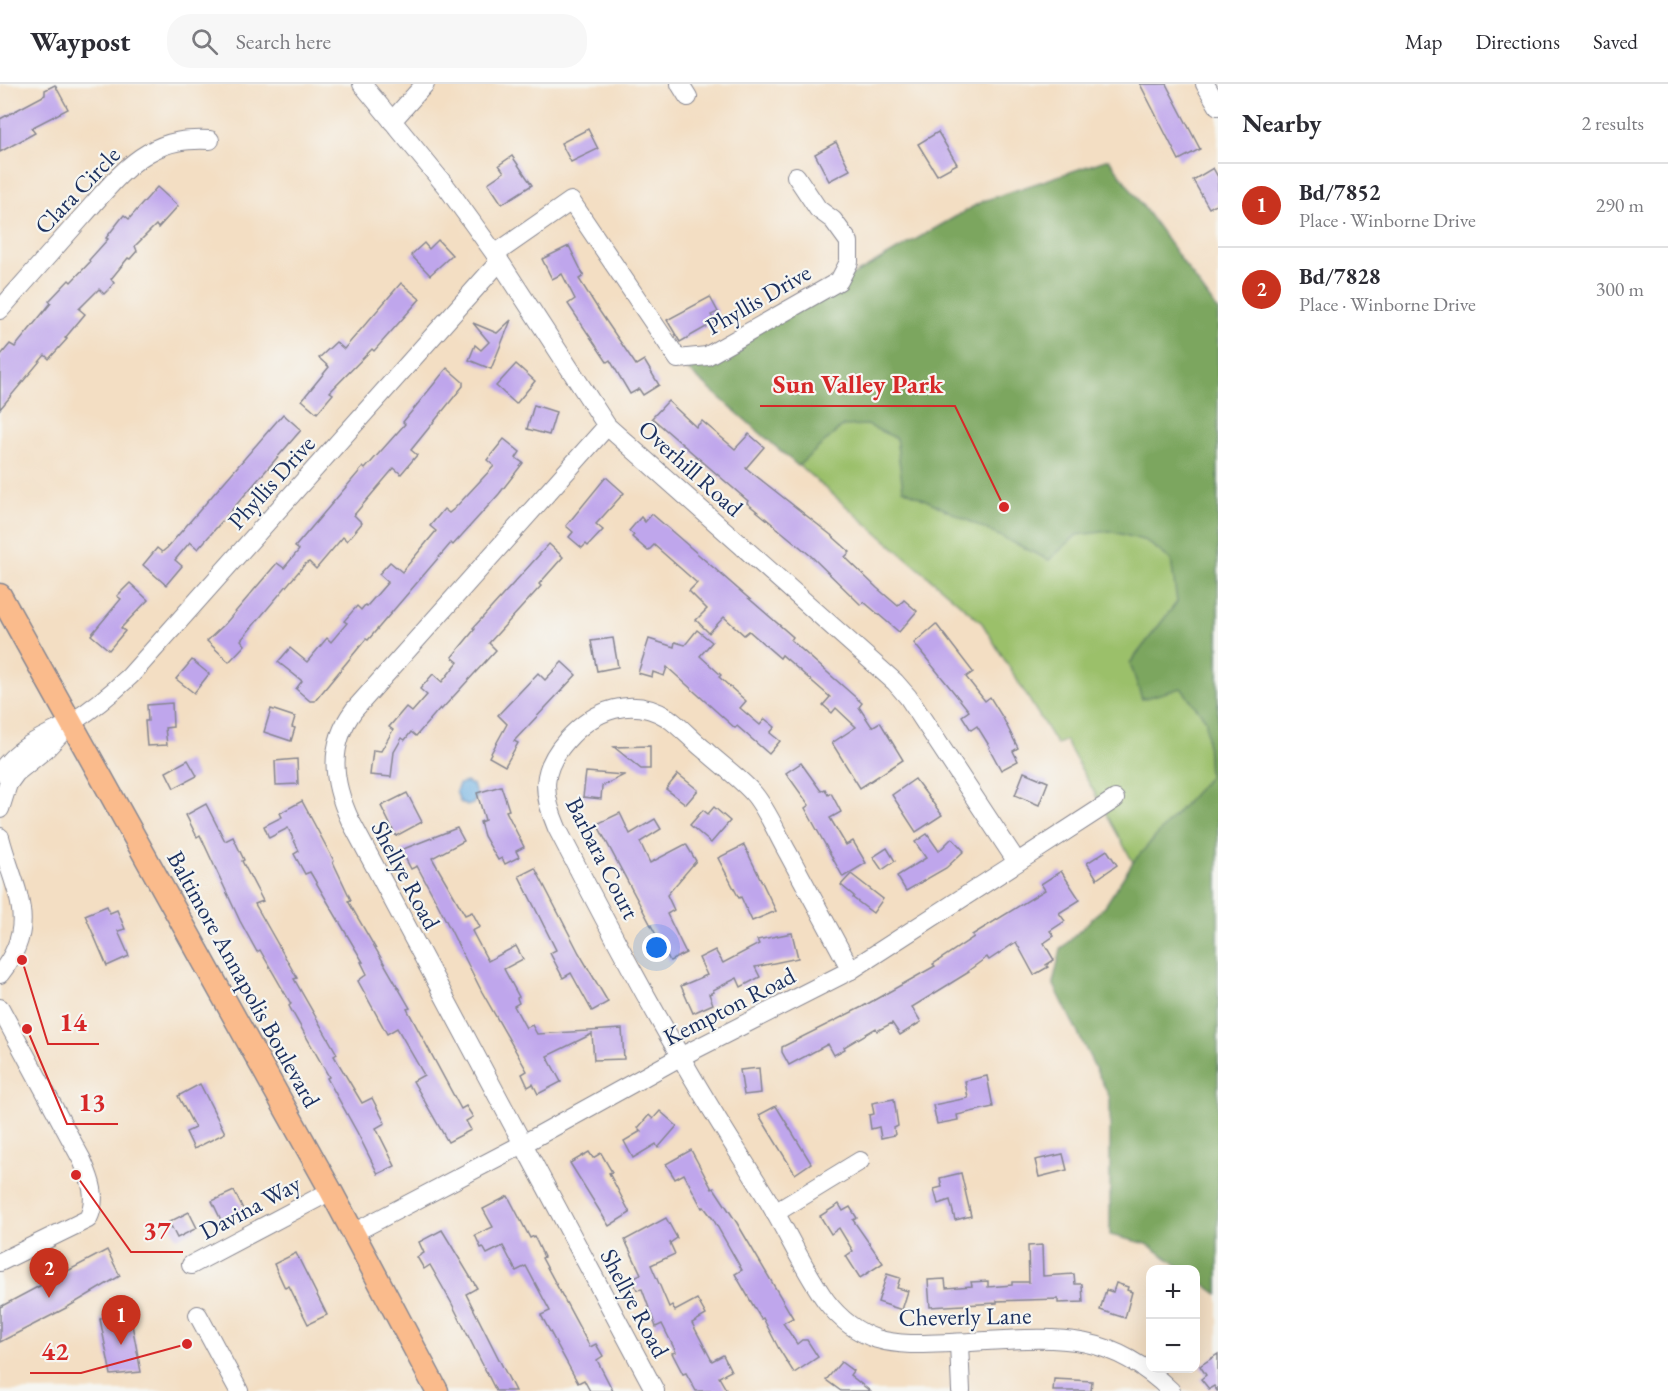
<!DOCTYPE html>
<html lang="en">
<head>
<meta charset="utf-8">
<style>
	body { margin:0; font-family:"EB Garamond",serif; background:#f7f7f7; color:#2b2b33 }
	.controls { position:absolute; right:18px; bottom:18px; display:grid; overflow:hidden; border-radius:12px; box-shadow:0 6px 24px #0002 }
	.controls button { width:54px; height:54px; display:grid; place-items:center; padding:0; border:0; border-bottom:2px solid #e1e1e2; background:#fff; color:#2b2b33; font:30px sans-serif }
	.you { position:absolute; left:657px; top:864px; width:21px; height:21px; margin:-15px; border:4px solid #fff; border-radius:50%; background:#1a73e8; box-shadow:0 0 0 9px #1a73e833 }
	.badge { display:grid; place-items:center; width:39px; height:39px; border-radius:50%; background:#c8321e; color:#fff; font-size:20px; font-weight:700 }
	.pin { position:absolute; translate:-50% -50px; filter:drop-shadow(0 2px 3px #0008) }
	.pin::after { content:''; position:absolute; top:32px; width:21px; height:18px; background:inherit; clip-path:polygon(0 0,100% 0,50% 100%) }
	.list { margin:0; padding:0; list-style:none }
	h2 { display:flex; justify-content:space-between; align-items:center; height:78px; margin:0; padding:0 24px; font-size:26px }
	h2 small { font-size:20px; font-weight:400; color:#7c7c81 }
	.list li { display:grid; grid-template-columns:39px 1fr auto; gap:18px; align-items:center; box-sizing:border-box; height:84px; padding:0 24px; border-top:2px solid #e1e1e2 }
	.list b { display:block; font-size:22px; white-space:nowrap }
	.list p { margin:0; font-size:20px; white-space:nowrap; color:#7c7c81 }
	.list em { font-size:20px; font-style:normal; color:#7c7c81 }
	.icon { flex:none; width:33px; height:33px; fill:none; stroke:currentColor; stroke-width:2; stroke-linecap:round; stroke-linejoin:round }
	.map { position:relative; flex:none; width:1218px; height:1307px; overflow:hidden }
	header { display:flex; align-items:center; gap:36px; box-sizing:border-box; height:84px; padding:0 30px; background:#fff; border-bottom:2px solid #e1e1e2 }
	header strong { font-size:28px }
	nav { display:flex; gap:33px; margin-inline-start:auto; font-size:21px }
	.search { width:420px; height:54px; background:#f7f7f7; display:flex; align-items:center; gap:15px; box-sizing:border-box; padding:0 21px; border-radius:24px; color:#7c7c81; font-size:22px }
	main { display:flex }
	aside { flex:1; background:#fff }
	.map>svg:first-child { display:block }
	.green { fill:#9bc06a; stroke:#5b7864; stroke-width:1.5 }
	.forest { fill:#7ca65e; stroke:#4c6a5e; stroke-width:1.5 }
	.water { fill:#6eb0e2; stroke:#4470a0; stroke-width:1.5 }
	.building { fill:#bfa6ec }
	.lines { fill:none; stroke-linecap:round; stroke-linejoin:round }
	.minor-casing { stroke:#878690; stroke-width:20 }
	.major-casing { stroke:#878690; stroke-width:25 }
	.minor { stroke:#fff; stroke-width:18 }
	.major { stroke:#fabb8c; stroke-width:22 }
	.labels { text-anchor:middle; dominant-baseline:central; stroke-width:4.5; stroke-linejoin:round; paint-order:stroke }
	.street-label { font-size:24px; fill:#1b2f5e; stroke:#f6f6f2 }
	.leader { fill:none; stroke:#d62828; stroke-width:2 }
	.callout-dot { fill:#d62828; stroke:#f6f6f2; stroke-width:2 }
	.callout-label { font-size:26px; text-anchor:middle; font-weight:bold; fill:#d62828; stroke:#f6f6f2; stroke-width:4.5; stroke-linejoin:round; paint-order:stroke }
</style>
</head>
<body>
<header>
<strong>Waypost</strong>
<div class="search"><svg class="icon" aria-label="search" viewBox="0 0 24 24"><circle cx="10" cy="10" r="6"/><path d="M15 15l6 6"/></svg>Search here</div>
<nav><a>Map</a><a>Directions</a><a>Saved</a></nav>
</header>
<main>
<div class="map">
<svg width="1218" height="1307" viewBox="0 0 1218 1307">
	<rect width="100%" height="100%" fill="#f6f6f2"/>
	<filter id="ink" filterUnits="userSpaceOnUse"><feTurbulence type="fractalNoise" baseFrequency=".0167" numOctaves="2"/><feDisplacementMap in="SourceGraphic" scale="12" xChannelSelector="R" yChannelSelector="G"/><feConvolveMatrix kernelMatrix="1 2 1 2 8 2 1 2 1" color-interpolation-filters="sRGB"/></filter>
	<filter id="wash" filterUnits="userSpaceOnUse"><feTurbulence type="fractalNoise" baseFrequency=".008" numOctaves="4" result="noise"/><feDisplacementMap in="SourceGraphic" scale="24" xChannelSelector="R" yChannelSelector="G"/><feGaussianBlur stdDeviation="1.35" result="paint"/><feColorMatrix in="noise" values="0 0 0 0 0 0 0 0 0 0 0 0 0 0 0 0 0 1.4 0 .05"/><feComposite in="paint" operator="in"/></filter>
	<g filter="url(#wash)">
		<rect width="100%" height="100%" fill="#f3dec3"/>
		<!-- green -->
		<path class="green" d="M983,117L1218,519V727L1133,778L1065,656L1057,661L982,539L688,286Z"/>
		<!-- forest -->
		<path class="forest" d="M1109,75L1218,227V1210L1196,1194V1186L1183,1185L1147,1160L1110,1151V1014L1053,899L1061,865L1105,822L1133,778L1209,693L1206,636L1181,604L1142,615L1130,579L1177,518L1171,476L1146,457L1110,447L1077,451L1049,476L903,405L896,354L867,341L843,342L798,382L688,286L983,117Z"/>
		<!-- water -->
		<path class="water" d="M466,698L473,701L477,713L473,720L467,722L460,718L456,707L459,700Z"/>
		<g id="blocks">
			<!-- building -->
			<g class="building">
				<path d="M1140,0H1166L1200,65L1179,76Z"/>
				<path d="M55,1L68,25L31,44L35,49L0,68V35L45,11V6Z"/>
				<path d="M588,45L598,65L571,78L561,59Z"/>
				<path d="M938,48L957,80L937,91L918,60Z"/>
				<path d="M836,58L850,86L829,97L815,70Z"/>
				<path d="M512,72L532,101L502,120L488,99L504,88L499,81Z"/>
				<path d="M1213,84L1218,93V119L1209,124L1193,96Z"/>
				<path d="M157,103L178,122L158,144L156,141L135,162L137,167L130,175L128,174L111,195L114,199L109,205L104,210L99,205L79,225L85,230L65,254L67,255L49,275L45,271L0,325V272L10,260L15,263L51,219L49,217L69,196L71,198L90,178L89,176L108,155L106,154L120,136L124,131L129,135Z"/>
				<path d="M438,156L452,171L430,191L411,171L424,159L429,165Z"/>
				<path d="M569,162L584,192L579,195L600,228L636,281L644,276L659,301L643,311L639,305L630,310L610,276L607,278L568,220L575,215L562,190L552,195L542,175Z"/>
				<path d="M401,199L420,215L374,267L372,265L330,308L333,310L317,329L302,316L329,283L319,274L336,258L344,265Z"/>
				<path d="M710,213L718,228L711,231L715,238L680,258L667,236Z"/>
				<path d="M511,236L491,285L469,276L475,261L481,266L489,258L473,239L497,249Z"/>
				<path d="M516,280L535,297L516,320L496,302Z"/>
				<path d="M447,284L463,298V302L411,366L417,371L401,390L394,384L354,431L362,439L347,457L343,453L316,485L309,478L305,480L241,556L245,561L229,578L207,557L225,540L277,479L284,484L299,466L295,463L363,383L365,385L405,340L403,338Z"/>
				<path d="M668,317L696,343L702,337L735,365L749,350L764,363L746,384L831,451L850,468L845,473L877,504L898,522L904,516L917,527L899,548L864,518L861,521L811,472L747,419L748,417L652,334Z"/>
				<path d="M534,321L556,328L549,351L527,345Z"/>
				<path d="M283,330L301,346L198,465L190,458L175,476L182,482L166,501L143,481L157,464L162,468L167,464Z"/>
				<path d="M504,355L520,368L516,374L523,379L499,410L453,461L451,459L368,556L366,555L315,617H310L296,605L302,597L278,578L290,564L307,578L327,554L331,558L347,539L344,537L357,522L361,526L365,521L367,522L388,498L379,490L390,478L402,488L436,447L430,442L444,425L449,429L454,425L494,382L487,376Z"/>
				<path d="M606,393L624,409L596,440L603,446L588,462L586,460L582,464L569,453L573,448L566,442Z"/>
				<path d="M652,430L793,553L791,556L862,619L859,623L872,643L880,638L903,676L860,704L832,659L856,643L836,624L832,629L823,621L830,613L782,571L780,574L749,547L744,551L724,533L709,549L696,536L707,525L689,507L697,499L654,461L648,467L632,453L634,451L629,447L641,433L645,438Z"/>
				<path d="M549,460L563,473L539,500L541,502L489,559L496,566L441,626L440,624L416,652L411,648L405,656L402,654L394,668L391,693L370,691L373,666L381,667L393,646L389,643L406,623L412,628L427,611L420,605L433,590L442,598L458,578L452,573L475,545L473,544Z"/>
				<path d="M130,499L148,516L121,544L125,547L109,566L91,551L121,515L117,512Z"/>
				<path d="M936,540L973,588L966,593L985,617L990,613L1003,634L1018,664L1013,667L1018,677L1001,686L989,664L990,663L977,642L971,646L962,632L969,627L914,559Z"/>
				<path d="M697,546L712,558L700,572L721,591L719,593L746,617L740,624L760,641L765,635L775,643L770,649L780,657L769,670L737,642L735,644L667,583L664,592L653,588L652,593L638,589L649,555L674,563L675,558L685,561Z"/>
				<path d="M613,554L618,583L597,587L591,557Z"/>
				<path d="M192,576L209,590L194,609L176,595Z"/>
				<path d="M562,578L576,591L514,657L518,659L505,682L489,673L507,640L498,631L538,589L545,596Z"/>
				<path d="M172,619L173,643L165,644L167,661L147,662L145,637H148L147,621Z"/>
				<path d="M271,625L295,633L292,643L295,644L291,657L264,648Z"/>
				<path d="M650,662V685H641L614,663Z"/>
				<path d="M297,675L298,700L276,701L275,677Z"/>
				<path d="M188,676L197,692L174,704L166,688Z"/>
				<path d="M801,679L821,707L825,705L828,711L831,709L841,728L830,734L846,761L853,757L866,779L843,793L805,724L809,721L786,689Z"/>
				<path d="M586,688L624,691L602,702L601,715L583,713Z"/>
				<path d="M1024,688L1048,698L1039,721L1015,711Z"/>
				<path d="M678,690L698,706L686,720L666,705Z"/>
				<path d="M915,695L942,731L916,748L892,711Z"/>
				<path d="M501,702L509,726L506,727L524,763L516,767L519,773L505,780L502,774L498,776L484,752L480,738L485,736L477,709Z"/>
				<path d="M407,709L422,738L396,752L381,722Z"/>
				<path d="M302,717L334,777L333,778L351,816L348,817L410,924L407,925L461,1025L466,1022L473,1033L466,1037L471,1046L448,1058L413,997L424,991L397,944L387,950L358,897L367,890L361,878H363L310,788L305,790L294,770L299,767L288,744L269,754L264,742L282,733L280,729Z"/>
				<path d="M206,720L225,757L233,753L244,776L242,777L263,817L255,820L297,894L294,895L337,970L334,972L362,1019L372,1014L385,1039L376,1044L395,1082L378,1090L357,1048L327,994L329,993L289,922L291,920L260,866L257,868L240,837L200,751L197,753L186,731Z"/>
				<path d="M714,723L730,737L711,759L690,741L703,726L708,730Z"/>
				<path d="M620,729L630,750L655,735L661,745L640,758L650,779L686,760L696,777L667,811L674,826L667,830L686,869L670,877L597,740Z"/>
				<path d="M457,744L464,757L432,774L465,831L472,828L480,843L472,847L488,877L516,862L523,875L504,885L519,913L517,914L519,919L514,922L526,944L532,941L537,950L622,945L624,975L594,976L592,950L547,972L561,998L538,1010L533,1000L528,1003L522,990L527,987L482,908L436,817L417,782L411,785L401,766Z"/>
				<path d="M927,750L939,767L952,754L964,767L946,784L906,807L897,792L926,774L915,758Z"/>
				<path d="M744,761L776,827L752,837L741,813L739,814L718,774Z"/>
				<path d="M887,764L895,777L882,786L873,773Z"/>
				<path d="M1107,766L1117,781L1097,795L1087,779Z"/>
				<path d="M535,784L579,869L608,918L592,927L571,889L563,894L550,869L556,866L519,792Z"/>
				<path d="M1061,787L1080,816L1059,829L1065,837L1050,847L1054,852L1044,859L1054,876L1046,881L1048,883L1034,891L1016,858L989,876L987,873L968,887L969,888L912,923L921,938L900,951L892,939L877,947L876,944L844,963L845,965L834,971L828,960L789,981L782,968V963L862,923L935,882L933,880L974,853L972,851L1045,806L1041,800Z"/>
				<path d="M851,790L883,815L873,829L853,814L854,812L841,801Z"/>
				<path d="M107,822L110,829L117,826L125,845L118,847L129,872L107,882L85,831Z"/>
				<path d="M792,849L798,874L755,883L760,893L741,903L737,894L713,906L714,908L709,910L713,920L693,929L681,902L707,891L699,874L715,866L723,879L759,860L757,856Z"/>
				<path d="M759,984L761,1009L744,1011L740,986Z"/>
				<path d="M987,992L993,1023L957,1031L958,1036L937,1040L933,1021L968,1014L965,997Z"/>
				<path d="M200,1000L225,1049L194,1065L186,1048L195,1044L178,1012Z"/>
				<path d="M894,1015L898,1042L894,1044L895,1051L881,1054L879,1043L871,1045L869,1031L874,1030L872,1019Z"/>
				<path d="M776,1022L811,1079L795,1090L759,1031Z"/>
				<path d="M660,1027L677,1042L658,1064L656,1060L633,1074L624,1057L641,1047L638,1044L649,1031L653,1035Z"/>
				<path d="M691,1066L712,1105L714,1104L737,1139L793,1234L783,1239L797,1260L802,1256H807L818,1273L794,1289L779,1265L763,1234L761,1235L735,1190L742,1186L713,1135L704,1123L702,1124L684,1090L675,1095L666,1080Z"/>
				<path d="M589,1068L593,1074L601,1069L612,1088L609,1089L630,1129L609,1142L570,1079Z"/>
				<path d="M1063,1070L1067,1086L1039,1093L1035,1076Z"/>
				<path d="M961,1089L971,1132L955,1136L950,1116L938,1120L934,1105L942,1103L940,1094Z"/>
				<path d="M234,1107L244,1127L222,1138L212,1117Z"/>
				<path d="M508,1112L530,1154L534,1152L544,1173L542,1174L590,1263L596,1260L603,1272L597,1276L613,1307H590L584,1296L578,1299L541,1231L550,1227L526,1182L516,1187L503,1162L487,1170L483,1163L481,1164L475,1151L493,1143L483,1125Z"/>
				<path d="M839,1120L843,1127L850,1123L857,1134L853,1136L883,1179L860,1194L846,1172L853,1167L839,1144L831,1150L820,1132Z"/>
				<path d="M189,1128L197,1144L177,1154L169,1138Z"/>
				<path d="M666,1134L677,1154L670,1159L675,1170L651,1181L669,1223L672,1221L675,1227L697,1215L706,1231L692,1239L712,1277L723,1271L731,1287L719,1293L727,1307H696L686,1289L683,1290L672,1269L676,1268L662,1240L656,1243L642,1205L637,1206L632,1194L641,1190L625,1156Z"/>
				<path d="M442,1146L477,1204L466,1210L515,1307H496L451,1218L430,1181L424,1185L417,1173L424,1169L419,1158Z"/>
				<path d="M1042,1161L1043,1192L1074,1190L1075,1200H1082L1083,1218L1058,1219V1215L997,1217V1219L930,1223L928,1196L945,1195L946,1204L972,1202L971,1198L988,1197V1203L1012,1201V1198H1029L1028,1162Z"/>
				<path d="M107,1166L120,1192L66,1224L0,1258V1223Z"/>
				<path d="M296,1169L327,1231L308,1240L289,1202L285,1204L274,1180Z"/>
				<path d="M887,1190L900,1194L897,1204L908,1207L902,1226L878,1218Z"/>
				<path d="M1116,1199L1128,1203L1127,1206L1132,1208L1125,1234L1100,1226L1106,1206L1113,1208Z"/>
				<path d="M130,1230L141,1288L111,1291L100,1235Z"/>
				<path d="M1218,1270V1307H1217L1214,1302L1209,1305L1201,1295L1206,1291L1200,1282Z"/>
				<path d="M841,1278L853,1287L850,1291L870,1307H841L826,1296Z"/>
				<path d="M1054,1295L1092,1297L1091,1307H1053Z"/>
			</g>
		</g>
	</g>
	<g filter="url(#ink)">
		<use href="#blocks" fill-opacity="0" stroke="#878690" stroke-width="1.5"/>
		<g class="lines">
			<!-- minor casing -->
			<g class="minor-casing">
				<g id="minor">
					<path d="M362,0L448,105L495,170L607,342L895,598L908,613L1017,778"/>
					<path d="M680,0L688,13"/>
					<path d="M1205,0L1218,22"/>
					<path d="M392,37L425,0"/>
					<path d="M495,170L571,117L678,275L707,272L839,197L849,178V158L833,136L818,125L796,92"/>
					<path d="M0,226C27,195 55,164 82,133C102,111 122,84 148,69C168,57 187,55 210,56"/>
					<path d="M607,342L354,626C328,661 332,697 350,736L655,1307"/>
					<path d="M0,688C20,660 44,654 72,638C93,625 112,609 130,592L499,178"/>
					<path d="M0,725L8,700L16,689L47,664L63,647"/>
					<path d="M0,753C14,807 41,839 0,890"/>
					<path d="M851,886C830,847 809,808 788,769C777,750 768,727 754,710C740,694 721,681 706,667C693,657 681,643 668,634C632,611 594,626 567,656C540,686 542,709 557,744C597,821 638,900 682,975C708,1022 738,1067 766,1113C787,1147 803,1185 826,1217C839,1234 856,1248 877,1255C900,1262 927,1260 950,1259C1038,1256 1101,1238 1171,1307"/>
					<path d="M0,924L82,1076C91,1097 98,1114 88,1135L0,1178"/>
					<path d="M775,1129L860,1077"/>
					<path d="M353,1149L523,1060L680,973L851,886L1115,715"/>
					<path d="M191,1181L331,1107"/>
					<path d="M198,1231L239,1307"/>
					<path d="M959,1259L961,1307"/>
				</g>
			</g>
			<!-- major casing -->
			<g class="major-casing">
				<path id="major" d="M0,511L331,1107L437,1307"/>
			</g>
			<!-- minor -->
			<use href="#minor" class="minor"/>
			<!-- major -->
			<use href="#major" class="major"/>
		</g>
	</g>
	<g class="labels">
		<!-- street labels -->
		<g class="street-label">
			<text transform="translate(77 106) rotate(-46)">Clara Circle</text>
			<text transform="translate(758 215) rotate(-30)">Phyllis Drive</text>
			<text transform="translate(691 384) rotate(42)">Overhill Road</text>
			<text transform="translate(271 398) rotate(-48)">Phyllis Drive</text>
			<text transform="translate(603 774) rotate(63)">Barbara Court</text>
			<text transform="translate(406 791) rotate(62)">Shellye Road</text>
			<text transform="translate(244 895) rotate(61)">Baltimore Annapolis Boulevard</text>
			<text transform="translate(729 922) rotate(-27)">Kempton Road</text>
			<text transform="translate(250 1123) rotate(-28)">Davina Way</text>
			<text transform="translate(635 1219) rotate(62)">Shellye Road</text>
			<text transform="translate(965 1232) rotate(-1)">Cheverly Lane</text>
		</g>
	</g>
	<!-- callouts -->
	<path class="leader" d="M1004 423L955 322H760M22 876L48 960H99M27 945L67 1040H118M76 1091L131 1168H183M187 1260L81 1289H30"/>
	<g class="callout-dot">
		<circle cx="1004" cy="423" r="6"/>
		<circle cx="22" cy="876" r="6"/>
		<circle cx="27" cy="945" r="6"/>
		<circle cx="76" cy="1091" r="6"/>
		<circle cx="187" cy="1260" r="6"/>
	</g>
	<g class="callout-label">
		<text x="858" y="309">Sun Valley Park</text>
		<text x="73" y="947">14</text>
		<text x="92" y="1027">13</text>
		<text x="157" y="1155">37</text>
		<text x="55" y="1276">42</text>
	</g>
</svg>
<div class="controls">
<button>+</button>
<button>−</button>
</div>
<div class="you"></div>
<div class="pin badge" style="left:121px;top:1261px">1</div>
<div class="pin badge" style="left:49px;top:1214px">2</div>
</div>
<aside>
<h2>Nearby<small>2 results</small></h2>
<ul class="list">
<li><span class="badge">1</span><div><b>Bd/7852</b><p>Place · Winborne Drive</p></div><em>290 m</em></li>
<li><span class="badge">2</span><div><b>Bd/7828</b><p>Place · Winborne Drive</p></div><em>300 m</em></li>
</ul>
</aside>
</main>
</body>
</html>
